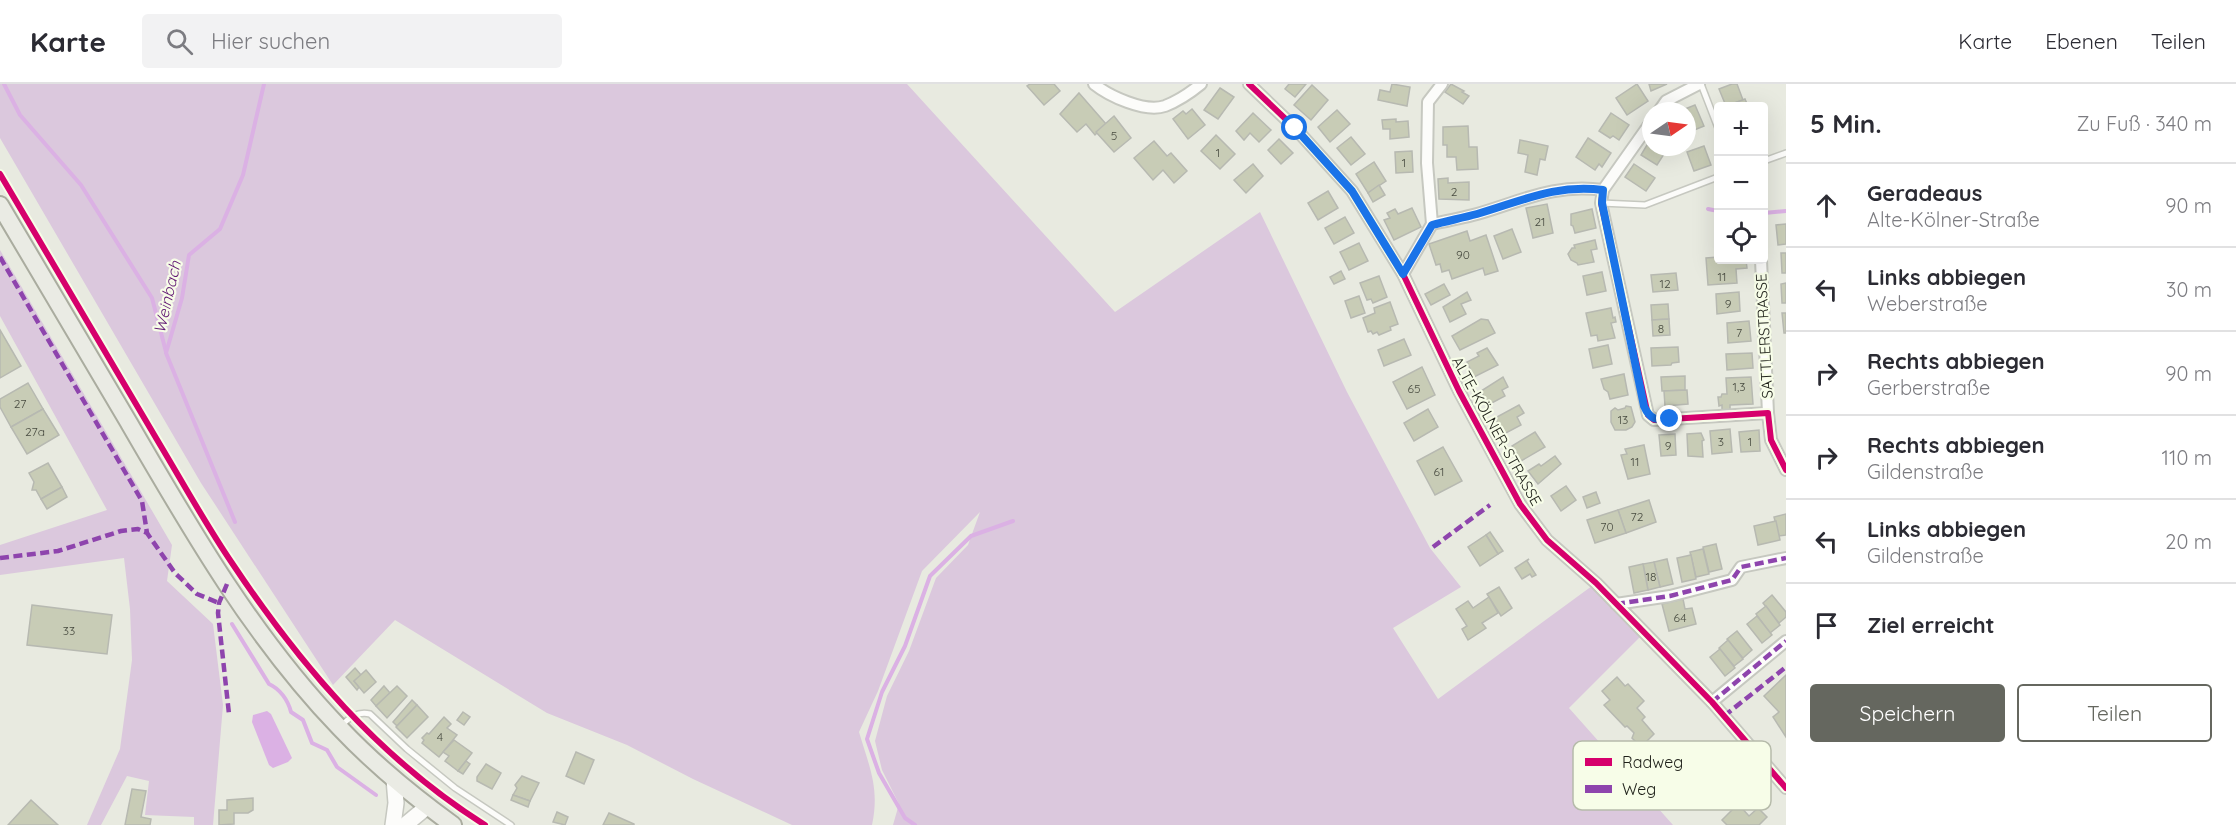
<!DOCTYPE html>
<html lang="de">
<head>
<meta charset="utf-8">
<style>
	body { margin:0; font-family:Quicksand,sans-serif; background:#f2f2f3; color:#2b2b33 }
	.controls { position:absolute; right:18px; top:18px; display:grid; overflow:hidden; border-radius:6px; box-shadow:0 6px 24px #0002 }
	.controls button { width:54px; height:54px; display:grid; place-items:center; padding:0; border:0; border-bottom:2px solid #e1e1e2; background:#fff; color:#2b2b33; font:30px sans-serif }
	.compass { position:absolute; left:1642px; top:18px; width:54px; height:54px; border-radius:50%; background:#fff; box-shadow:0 6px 24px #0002; rotate:77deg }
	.stop { position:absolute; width:18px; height:18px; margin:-14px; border:4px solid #1a73e8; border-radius:50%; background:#fff }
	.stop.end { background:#1a73e8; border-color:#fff; box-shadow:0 2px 6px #0008 }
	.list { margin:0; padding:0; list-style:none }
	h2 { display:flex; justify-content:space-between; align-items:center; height:78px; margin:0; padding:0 24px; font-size:26px }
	h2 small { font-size:20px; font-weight:400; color:#7c7c81 }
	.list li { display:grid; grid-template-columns:39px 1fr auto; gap:18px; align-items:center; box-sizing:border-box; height:84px; padding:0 24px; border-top:2px solid #e1e1e2 }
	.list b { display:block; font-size:22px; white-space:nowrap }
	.list p { margin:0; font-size:20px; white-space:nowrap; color:#7c7c81 }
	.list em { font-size:20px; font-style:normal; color:#7c7c81 }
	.actions { display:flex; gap:12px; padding:18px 24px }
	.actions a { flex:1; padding:14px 0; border:2px solid #65675f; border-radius:6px; text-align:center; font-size:21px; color:#65675f }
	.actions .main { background:#65675f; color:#fff }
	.icon { flex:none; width:33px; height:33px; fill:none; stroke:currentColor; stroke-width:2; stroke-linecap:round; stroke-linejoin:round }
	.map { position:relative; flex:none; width:1786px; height:741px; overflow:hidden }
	header { display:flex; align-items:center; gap:36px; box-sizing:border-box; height:84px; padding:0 30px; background:#fff; border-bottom:2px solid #e1e1e2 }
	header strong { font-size:28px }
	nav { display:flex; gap:33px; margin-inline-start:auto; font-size:21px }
	.search { width:420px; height:54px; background:#f2f2f3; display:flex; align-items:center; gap:15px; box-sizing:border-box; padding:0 21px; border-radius:6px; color:#7c7c81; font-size:22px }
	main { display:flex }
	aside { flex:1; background:#fff }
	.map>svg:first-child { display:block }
	.green { fill:#dbc8dd }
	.water { fill:#dbb1e4 }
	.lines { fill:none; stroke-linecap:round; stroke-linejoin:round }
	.stream { stroke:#dbb1e4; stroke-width:4 }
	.building { fill:#c8ccb6; stroke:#b7b9b1; stroke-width:1.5 }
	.service-casing { stroke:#c6c8c0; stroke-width:8 }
	.minor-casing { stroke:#c6c8c0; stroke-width:14 }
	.secondary-casing { stroke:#c6c8c0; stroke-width:18 }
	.primary-casing { stroke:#aaac9f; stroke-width:20 }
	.service { stroke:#fcfcfa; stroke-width:5 }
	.minor { stroke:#fcfcfa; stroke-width:10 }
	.secondary { stroke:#fcfcfa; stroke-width:15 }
	.primary { stroke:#eaebe4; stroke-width:16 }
	.quiet { stroke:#8e44ad; stroke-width:4.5; stroke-dasharray:9 4.5; stroke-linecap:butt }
	.cycleway-casing { stroke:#f7fde8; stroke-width:10 }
	.cycleway { stroke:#d6006c; stroke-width:6 }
	.route { stroke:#1a73e8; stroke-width:8 }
	.labels { text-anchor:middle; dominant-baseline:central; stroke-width:4.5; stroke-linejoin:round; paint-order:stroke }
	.number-label { font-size:12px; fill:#484b40 }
	.street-label { font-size:15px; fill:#1e2019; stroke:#f7fde8 }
	.water-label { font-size:16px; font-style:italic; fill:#611874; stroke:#f7fde8 }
	.key { fill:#f7fde8; stroke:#b6bbaa; stroke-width:1.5 }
	.key-label { font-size:16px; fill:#1e2019 }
</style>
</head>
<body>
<header>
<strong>Karte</strong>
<div class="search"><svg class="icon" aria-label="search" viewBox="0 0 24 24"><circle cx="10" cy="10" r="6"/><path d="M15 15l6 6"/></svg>Hier suchen</div>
<nav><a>Karte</a><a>Ebenen</a><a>Teilen</a></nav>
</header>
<main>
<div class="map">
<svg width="1786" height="741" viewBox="0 0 1786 741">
	<rect width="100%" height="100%" fill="#e8eae0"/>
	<!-- green -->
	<g class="green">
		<path d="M0,0H907L1115,228L1260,128L1347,308L1430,464L1461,503L1393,544L1438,615L1596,499L1644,549L1569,624L1673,741H893L899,720L882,686L875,657L887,612L909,567L936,494L968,461L980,428L922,487L878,607L859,648C869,682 880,704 872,741H792L693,695L627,661L547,629L395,536L333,601L201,399L0,54Z"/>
		<path d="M0,166L172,461L167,497L213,540L223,621L213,741H194V733L145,731L149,697L127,692L101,741H87L120,665L132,576L130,525L124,474L0,491V461L107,426L0,232Z"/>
	</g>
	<!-- water -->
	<path class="water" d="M267,627L271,630L292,674L288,678L273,684L269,681L252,638L253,631Z"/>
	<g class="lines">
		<!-- stream -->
		<g class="stream">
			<path d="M4,0L20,31L81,101L152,214L166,268"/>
			<path d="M1708,125L1718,127"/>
			<path d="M1764,129L1786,127"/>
			<path d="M235,438L166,269L182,214L189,171L220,145L243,91L264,0"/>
			<path d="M232,540L269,600C280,605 288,616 291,628L303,636L312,659L327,666L337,683L376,711"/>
			<path d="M915,741L905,734L879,689L867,655L882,608L905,562L930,492L971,452L1013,437"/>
		</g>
	</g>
	<!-- building -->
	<g class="building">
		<path d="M1030,0H1054L1060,7L1044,21L1027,2Z"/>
		<path d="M1289,0H1306L1295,13L1285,5Z"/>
		<path d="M1392,0L1410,3L1407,22L1378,16L1380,6L1390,8Z"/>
		<path d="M1451,0L1464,7L1462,8L1469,12L1463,20L1445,8Z"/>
		<path d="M1637,0L1648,17L1627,31L1616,14Z"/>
		<path d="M1649,0H1667L1651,7Z"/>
		<path d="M1732,0H1737L1743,16L1726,22L1719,5Z"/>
		<path d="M1312,1L1328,16L1311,36L1294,21Z"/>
		<path d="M1220,4L1234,13L1218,35L1204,26Z"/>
		<path d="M1079,9L1106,40L1095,51L1086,40L1077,48L1060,30Z"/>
		<path d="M1745,15L1748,22H1730L1729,21Z"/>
		<path d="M1695,21L1704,42L1687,49V27H1680Z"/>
		<path d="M1192,25L1205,41L1188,55L1173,35L1183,27L1186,30Z"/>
		<path d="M1337,26L1350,40L1330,58L1318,43Z"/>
		<path d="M1253,29L1271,46L1259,58L1250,49L1244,56L1236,47Z"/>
		<path d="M1611,29L1629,41L1619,56L1613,52L1610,54L1599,47Z"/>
		<path d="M1114,32L1131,54L1114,68L1096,48Z"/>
		<path d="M1396,35V38L1408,37L1409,53L1390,55V45H1383L1382,36Z"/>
		<path d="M1468,42L1469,63H1477L1478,85L1457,86L1456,73H1447V61H1443V43Z"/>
		<path d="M1216,51L1235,70L1220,85L1201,67Z"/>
		<path d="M1351,53L1365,70L1351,81L1337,64Z"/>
		<path d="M1588,54L1611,69L1602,83L1599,80L1595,86L1576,73Z"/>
		<path d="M1279,55L1293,69L1281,80L1268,66Z"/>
		<path d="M1520,56L1548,62L1545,76L1540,75L1537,91L1525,88L1528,71L1518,69Z"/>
		<path d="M1650,56L1651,63H1661L1666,67L1657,81L1641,71Z"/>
		<path d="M1154,57L1167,72L1171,69L1187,87L1174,99L1163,86L1153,96L1134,74Z"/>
		<path d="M1704,62L1711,81L1694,87L1687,68Z"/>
		<path d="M1412,67L1413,88L1396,89L1395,68Z"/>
		<path d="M1374,78L1386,97L1368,109L1356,90Z"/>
		<path d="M1253,80L1263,92L1246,109L1234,96Z"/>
		<path d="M1634,80L1655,94L1646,107L1625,93Z"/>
		<path d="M1448,94V99L1469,98V116L1439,115L1438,95Z"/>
		<path d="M1379,101L1385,111L1373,118L1368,109Z"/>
		<path d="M1328,107L1338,124L1318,136L1308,119Z"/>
		<path d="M1547,120L1553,149L1533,154L1526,124Z"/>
		<path d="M1412,124L1421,143L1394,156L1384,136L1390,134L1387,129L1395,125L1398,130Z"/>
		<path d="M1592,125L1596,144L1575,149L1573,142L1571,141V130Z"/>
		<path d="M1345,133L1354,149L1334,160L1325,144Z"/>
		<path d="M1786,140V160L1778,161L1776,141Z"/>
		<path d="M1512,145L1521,168L1503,175L1494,152Z"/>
		<path d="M1467,147L1470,157L1486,151L1498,187L1485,191L1483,184L1452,195L1449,186L1442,188L1440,180L1436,181L1429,160Z"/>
		<path d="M1595,156L1597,165L1591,166L1594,178L1578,181L1577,179L1571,176L1568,170L1572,164H1575L1574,161Z"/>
		<path d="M1359,159L1368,177L1349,186L1340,168Z"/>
		<path d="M1781,169H1786V189H1782Z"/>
		<path d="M1718,173V176H1746L1747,184L1736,185L1737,199L1708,201L1706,174Z"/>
		<path d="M1341,187L1345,195L1334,200L1330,193Z"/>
		<path d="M1602,188L1606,207L1587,211L1583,192Z"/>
		<path d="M1676,189L1678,206L1653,208L1651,191Z"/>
		<path d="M1379,192L1387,213L1373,219L1371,215L1367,216L1360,199Z"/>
		<path d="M1786,199V219H1782L1781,200Z"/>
		<path d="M1444,200L1450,211L1431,221L1425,210Z"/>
		<path d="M1467,208L1471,216L1461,220L1466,230L1450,238L1443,223Z"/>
		<path d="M1739,208L1740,227L1717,230L1716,210Z"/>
		<path d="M1359,212L1365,229L1351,234L1345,217Z"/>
		<path d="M1390,218L1398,240L1390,243L1391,246L1379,251L1377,248L1373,250L1371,247L1368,248L1363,234L1375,229L1374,224Z"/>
		<path d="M1668,220L1669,235L1652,236L1651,221Z"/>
		<path d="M1611,224L1613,234L1615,233L1616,238L1611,239L1615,254L1598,257L1597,251L1591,252L1586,229Z"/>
		<path d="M1782,229H1786V249H1784Z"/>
		<path d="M1481,235L1488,236L1495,249L1460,266L1452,252Z"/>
		<path d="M1669,235L1670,251L1653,252L1652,236Z"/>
		<path d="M1749,237L1751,257L1728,259L1727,239Z"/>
		<path d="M0,246L21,282L0,294Z"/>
		<path d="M1404,255L1411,271L1384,282L1378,266Z"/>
		<path d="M1608,261L1612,280L1593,284L1589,265Z"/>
		<path d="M1678,263L1679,278L1672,279L1671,281L1652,282L1651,264Z"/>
		<path d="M1487,264L1498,281L1474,293L1467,278L1479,272L1477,269Z"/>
		<path d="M1752,269L1753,284L1727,286L1726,270Z"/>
		<path d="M1422,283L1435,311L1407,325L1393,298Z"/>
		<path d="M1624,290L1628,311L1610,315L1608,308L1604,305L1601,295Z"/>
		<path d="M1685,292V306L1662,307L1661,293Z"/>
		<path d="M1503,293L1508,303L1502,306L1505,312L1488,321L1481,307Z"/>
		<path d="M1751,293L1753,320L1730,321V326H1722V321L1719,322L1718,313H1721L1722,310H1727L1726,294Z"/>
		<path d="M28,299L43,325L11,343L0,323V315Z"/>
		<path d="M1687,306L1688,320L1665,322L1664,307Z"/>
		<path d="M1519,321L1524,329L1517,333L1521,341L1504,350L1495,334Z"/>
		<path d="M1626,322L1631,323L1635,338L1632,343L1626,346H1615L1611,338V327L1615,324L1618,326L1625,324Z"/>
		<path d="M43,325L59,351L27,370L11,343Z"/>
		<path d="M1428,325L1438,343L1414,357L1404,339Z"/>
		<path d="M1730,345L1732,368L1712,370L1710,347Z"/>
		<path d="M1759,346L1760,367L1741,368L1739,348Z"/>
		<path d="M1535,348L1545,363L1521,377L1512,362Z"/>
		<path d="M1701,349L1704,356L1702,357L1703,373L1688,372L1687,350Z"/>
		<path d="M1675,350L1676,371L1661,372L1659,351Z"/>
		<path d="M1644,361L1650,390L1628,395L1621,371L1627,370L1625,365Z"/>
		<path d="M1443,363L1462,397L1435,411L1417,377Z"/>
		<path d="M1555,372L1561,380L1538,400L1528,387L1539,380L1541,382Z"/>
		<path d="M48,379L62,403L41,415L36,406H32L34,398L29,389Z"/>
		<path d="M1566,402L1576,416L1561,427L1551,412Z"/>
		<path d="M62,403L67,413L47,425L41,415Z"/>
		<path d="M1596,408L1600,419L1587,424L1583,413Z"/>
		<path d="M1649,416L1656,438L1626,449L1618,426Z"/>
		<path d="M1618,426L1626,449L1595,459L1587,436Z"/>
		<path d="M1786,430V451L1779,452L1774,433Z"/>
		<path d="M1776,437L1780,456L1758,461L1754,442Z"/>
		<path d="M1490,448L1503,467L1498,470L1486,451Z"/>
		<path d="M1486,451L1498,470L1480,482L1468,463Z"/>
		<path d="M1716,460L1722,485L1709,488L1703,463Z"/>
		<path d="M1703,465L1709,490L1696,493L1690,468Z"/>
		<path d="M1691,471L1696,495L1682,498L1677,474Z"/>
		<path d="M1529,475L1527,477L1536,491L1532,493L1530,490L1522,495L1515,484Z"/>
		<path d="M1667,475L1673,500L1660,503L1654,478Z"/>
		<path d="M1654,478L1660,503L1648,506L1643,480Z"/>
		<path d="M1643,480L1648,506L1634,509L1629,483Z"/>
		<path d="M1499,503L1512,524L1501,532L1487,510Z"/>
		<path d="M1772,511L1786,528V533L1779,539L1763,519Z"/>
		<path d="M1489,513L1498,529L1482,539L1486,544L1468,556L1462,545L1467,542L1456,525L1468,517L1473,524Z"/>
		<path d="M1683,515L1685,525L1692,524L1696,540L1669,547L1662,520Z"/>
		<path d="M32,521L112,531L107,570L27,561Z"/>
		<path d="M1766,522L1780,541L1770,549L1756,530Z"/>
		<path d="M1757,532L1772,551L1762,559L1747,540Z"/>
		<path d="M1737,547L1752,566L1743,574L1727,555Z"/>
		<path d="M1728,556L1743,575L1734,582L1719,564Z"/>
		<path d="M1720,565L1735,584L1725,592L1710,573Z"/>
		<path d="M355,584L361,591L354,597L359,603L357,606L346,593Z"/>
		<path d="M366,586L376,598L364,609L354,597Z"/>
		<path d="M1786,591V653L1773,633L1779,628L1764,612Z"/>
		<path d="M1617,593L1625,602L1628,600L1644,617L1637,624L1645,633L1642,636L1654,650L1641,663L1632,654L1634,649L1627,642L1625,643L1604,621L1610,616L1602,607Z"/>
		<path d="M384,602L390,609L376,622L371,616Z"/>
		<path d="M397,602L407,612L387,634L376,622Z"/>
		<path d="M412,616L417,621L397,642L393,638Z"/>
		<path d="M417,621L428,633L407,654L396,643Z"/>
		<path d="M463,628L470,633L464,641L457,636Z"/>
		<path d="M444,633L451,640L447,644L457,651L439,673L422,659L424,656L422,654L427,649L429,650Z"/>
		<path d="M454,656L472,669L458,687L445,677L449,672L443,668Z"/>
		<path d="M576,668L594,676L584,700L566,692Z"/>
		<path d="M466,677L470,680L463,690L458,687Z"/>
		<path d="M486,680L501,689L492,705L477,697V693Z"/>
		<path d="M522,692L539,699L530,717L513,711L517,704L515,701Z"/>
		<path d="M132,705L146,707L141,733L151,735L150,741H125Z"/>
		<path d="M513,711L530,717L528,723L511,716Z"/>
		<path d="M253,714V726L248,729H234V740L219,741V726H227V716Z"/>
		<path d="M31,716L58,741H8Z"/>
		<path d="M1738,720L1749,732L1758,724L1767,733L1759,741H1727L1722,736Z"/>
		<path d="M557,728L568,733L565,741L553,738Z"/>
		<path d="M609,729L634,740V741H603Z"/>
	</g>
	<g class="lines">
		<!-- service casing -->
		<g class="service-casing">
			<g id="service">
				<path d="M1701,0L1718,44"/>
				<path d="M1764,77L1786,69"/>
				<path d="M1601,119L1645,121L1718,93"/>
				<path d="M341,642C349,634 357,627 370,630L407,665L455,704L511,741"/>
			</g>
		</g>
		<!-- minor casing -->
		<g class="minor-casing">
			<g id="minor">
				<path d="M1094,0C1109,12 1145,29 1165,22C1178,17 1190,9 1201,0"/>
				<path d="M1249,0L1295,44L1352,107L1403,190L1459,307L1520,420L1547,456L1596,499L1712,618L1786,704"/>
				<path d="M1659,27L1666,17L1699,0"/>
				<path d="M1603,106L1601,119L1648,331L1654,336L1768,329L1771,356L1786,386"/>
				<path d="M1432,140C1447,137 1462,134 1477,130C1522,117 1555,99 1603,106L1651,38"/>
				<path d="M1761,176L1768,329"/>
				<path d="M1403,190L1432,140L1427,79L1428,18L1442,0"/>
				<path d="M1616,520L1670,512L1732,496L1741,483L1786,474"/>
				<path d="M1712,618L1786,557"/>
			</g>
		</g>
		<!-- secondary casing -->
		<g class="secondary-casing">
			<g id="secondary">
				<path d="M393,741L396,719L394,695"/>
				<path d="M405,741L428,722"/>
			</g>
		</g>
		<!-- primary casing -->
		<g class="primary-casing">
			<path id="primary" d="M0,121C43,194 86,266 129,339C191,446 254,555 340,644C374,680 413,712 453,741"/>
		</g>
		<!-- service -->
		<use href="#service" class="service"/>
		<!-- minor -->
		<use href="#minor" class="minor"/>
		<!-- secondary -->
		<use href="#secondary" class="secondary"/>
		<!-- primary -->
		<use href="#primary" class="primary"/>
		<!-- quiet -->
		<g class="quiet">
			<path d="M0,173L142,417L147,449"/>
			<path d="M1433,463L1490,421"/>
			<path d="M0,474L58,467L121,447L138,445L147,449L175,489L197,510L219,519"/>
			<path d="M227,500L219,519L218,529L229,630"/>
			<path d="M1616,520L1670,512L1732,496L1741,483L1786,474"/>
			<path d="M1712,618L1786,557"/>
			<path d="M1724,632L1786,583"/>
		</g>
		<!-- cycleway casing -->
		<g class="cycleway-casing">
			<g id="cycleway">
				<path d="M1249,0L1295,44L1352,107L1403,190L1459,307L1520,420L1547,456L1596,499L1712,618L1786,704"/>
				<path d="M0,90C53,180 106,270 159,359C183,399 206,441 232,479C300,581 380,675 485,741"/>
				<path d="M1603,106L1601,119L1648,331L1654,336L1768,329L1771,356L1786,386"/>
			</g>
		</g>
		<!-- cycleway -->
		<use href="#cycleway" class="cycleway"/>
	</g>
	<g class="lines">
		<!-- route -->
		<path class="route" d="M1295,44L1352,107L1403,190L1432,141C1447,137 1462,134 1477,130C1522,117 1555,100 1603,106L1602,119L1644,322C1650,336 1656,336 1670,335"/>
	</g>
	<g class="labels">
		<!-- number labels -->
		<g class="number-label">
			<text x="1114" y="51">5</text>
			<text x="1218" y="68">1</text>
			<text x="1404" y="78">1</text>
			<text x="1454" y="107">2</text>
			<text x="1540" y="137">21</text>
			<text x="1463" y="170">90</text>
			<text x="1722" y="192">11</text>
			<text x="1665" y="199">12</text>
			<text x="1728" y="219">9</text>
			<text x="1661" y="244">8</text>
			<text x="1739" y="248">7</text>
			<text x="1739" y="302">1,3</text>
			<text x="1414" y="304">65</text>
			<text x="20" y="319">27</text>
			<text x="1623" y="335">13</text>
			<text x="35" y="347">27a</text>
			<text x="1721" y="357">3</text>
			<text x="1750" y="357">1</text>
			<text x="1668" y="361">9</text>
			<text x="1635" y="377">11</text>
			<text x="1439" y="387">61</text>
			<text x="1637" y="432">72</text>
			<text x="1607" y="442">70</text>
			<text x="1651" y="492">18</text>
			<text x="1680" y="533">64</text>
			<text x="69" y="546">33</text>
			<text x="440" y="652">4</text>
		</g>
		<!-- street labels -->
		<g class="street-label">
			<text transform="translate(1764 252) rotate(-93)">SATTLERSTRASSE</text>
			<text transform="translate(1497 347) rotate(61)">ALTE-KÖLNER-STRASSE</text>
		</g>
		<!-- water labels -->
		<g class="water-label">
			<text transform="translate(167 213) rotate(-77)">Weinbach</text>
		</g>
	</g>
	<!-- legend -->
	<rect x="1573" y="657" width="198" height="69" rx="9" class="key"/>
	<rect x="1585" y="674" width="27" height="8" fill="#d6006c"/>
	<rect x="1585" y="701" width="27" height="8" fill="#8e44ad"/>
	<g class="key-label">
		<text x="1622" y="684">Radweg</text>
		<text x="1622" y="711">Weg</text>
	</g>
</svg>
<div class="controls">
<button>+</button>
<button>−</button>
<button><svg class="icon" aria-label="locate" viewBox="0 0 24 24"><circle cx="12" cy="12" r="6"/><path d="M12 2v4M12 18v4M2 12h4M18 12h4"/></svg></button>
</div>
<svg class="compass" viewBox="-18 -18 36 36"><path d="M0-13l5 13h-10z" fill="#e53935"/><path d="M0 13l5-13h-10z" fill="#7c7c81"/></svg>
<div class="stop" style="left:1295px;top:44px"></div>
<div class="stop end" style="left:1670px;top:335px"></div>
</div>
<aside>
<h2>5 Min.<small>Zu Fuß · 340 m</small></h2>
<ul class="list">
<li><svg class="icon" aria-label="ahead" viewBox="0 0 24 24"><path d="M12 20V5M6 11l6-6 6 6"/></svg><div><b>Geradeaus</b><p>Alte-Kölner-Straße</p></div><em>90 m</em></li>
<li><svg class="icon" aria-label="left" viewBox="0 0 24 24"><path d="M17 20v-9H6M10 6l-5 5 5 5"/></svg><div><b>Links abbiegen</b><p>Weberstraße</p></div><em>30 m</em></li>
<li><svg class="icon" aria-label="right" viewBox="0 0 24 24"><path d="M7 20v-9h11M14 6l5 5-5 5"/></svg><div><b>Rechts abbiegen</b><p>Gerberstraße</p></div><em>90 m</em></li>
<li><svg class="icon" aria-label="right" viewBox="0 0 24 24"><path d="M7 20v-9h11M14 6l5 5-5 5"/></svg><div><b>Rechts abbiegen</b><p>Gildenstraße</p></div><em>110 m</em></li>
<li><svg class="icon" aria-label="left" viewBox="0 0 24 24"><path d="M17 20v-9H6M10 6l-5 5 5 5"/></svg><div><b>Links abbiegen</b><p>Gildenstraße</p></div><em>20 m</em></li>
<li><svg class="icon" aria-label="arrive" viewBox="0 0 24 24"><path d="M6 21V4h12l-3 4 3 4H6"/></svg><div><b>Ziel erreicht</b></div></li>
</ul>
<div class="actions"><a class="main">Speichern</a><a>Teilen</a></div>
</aside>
</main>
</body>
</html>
